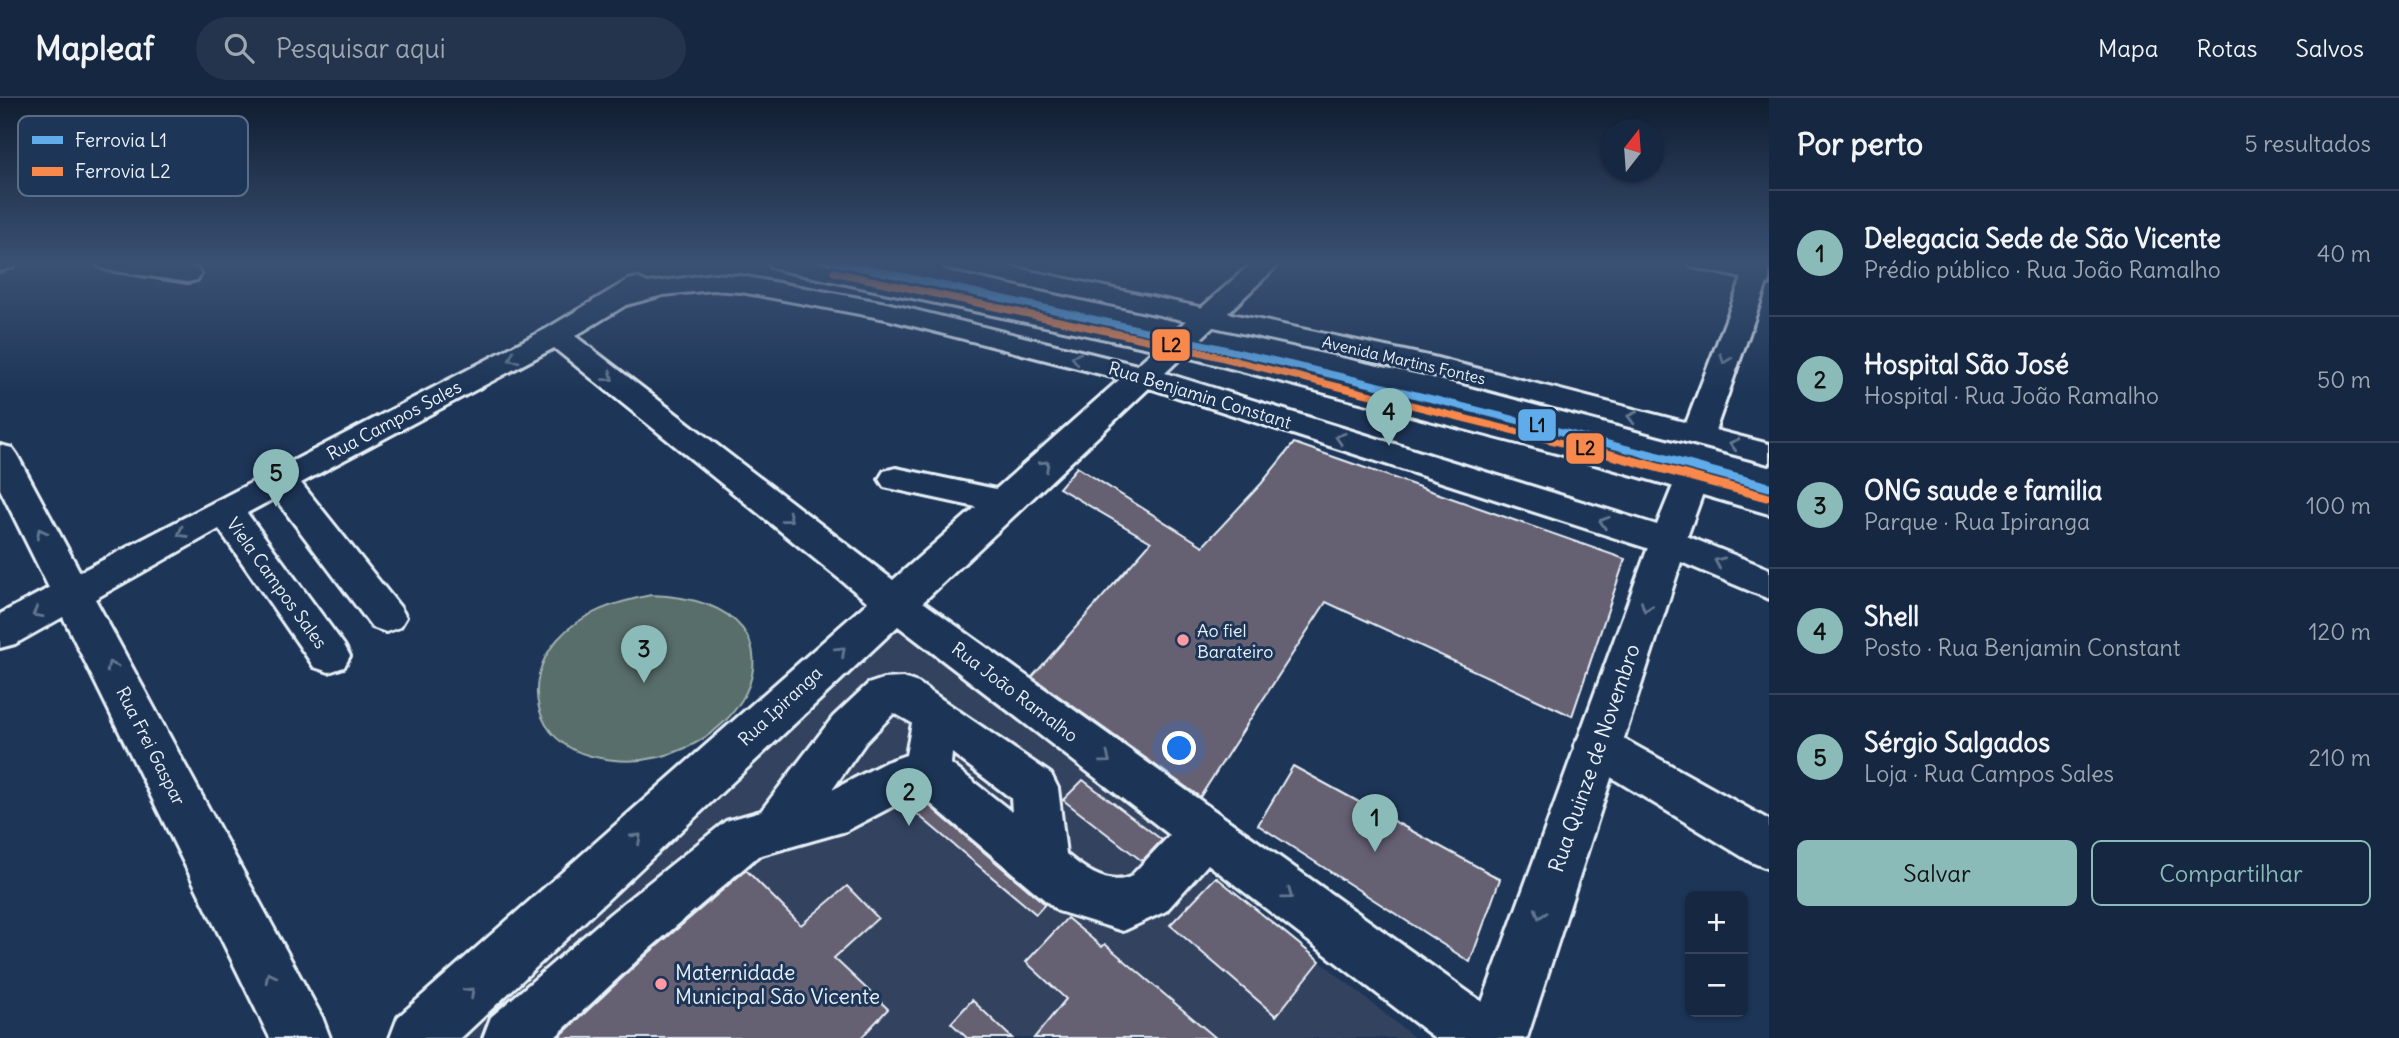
<!DOCTYPE html>
<html lang="pt">
<head>
<meta charset="utf-8">
<style>
	body { margin:0; font-family:Delius,sans-serif; background:#23344c; color:#f1f3f6 }
	.controls { position:absolute; right:21px; bottom:21px; display:grid; overflow:hidden; border-radius:10px; box-shadow:0 2px 5px #0004 }
	.controls button { width:63px; height:63px; display:grid; place-items:center; padding:0; border:0; border-bottom:2px solid #35445a; background:#162841; color:#f1f3f6; font:35px sans-serif }
	.compass { position:absolute; left:1601px; top:21px; width:63px; height:63px; border-radius:50%; background:#162841; box-shadow:0 2px 5px #0004; rotate:17deg }
	.you { position:absolute; left:1180px; top:651px; width:24px; height:24px; margin:-18px; border:5px solid #fff; border-radius:50%; background:#1a73e8; box-shadow:0 0 0 10px #1a73e833 }
	.badge { display:grid; place-items:center; width:46px; height:46px; border-radius:50%; background:#8bbbb9; color:#111; font-size:23px; font-weight:700 }
	.pin { position:absolute; translate:-50% -58px; filter:drop-shadow(0 2px 4px #0008) }
	.pin::after { content:''; position:absolute; top:37px; width:24px; height:21px; background:inherit; clip-path:polygon(0 0,100% 0,50% 100%) }
	.list { margin:0; padding:0; list-style:none }
	h2 { display:flex; justify-content:space-between; align-items:center; height:91px; margin:0; padding:0 28px; font-size:30px }
	h2 small { font-size:23px; font-weight:400; color:#9ea6b1 }
	.list li { display:grid; grid-template-columns:46px 1fr auto; gap:21px; align-items:center; box-sizing:border-box; height:126px; padding:0 28px; border-top:2px solid #35445a }
	.list b { display:block; font-size:26px; white-space:nowrap }
	.list p { margin:0; font-size:23px; white-space:nowrap; color:#9ea6b1 }
	.list em { font-size:23px; font-style:normal; color:#9ea6b1 }
	.actions { display:flex; gap:14px; padding:21px 28px }
	.actions a { flex:1; padding:16px 0; border:2px solid #8bbbb9; border-radius:10px; text-align:center; font-size:24px; color:#8bbbb9 }
	.actions .main { background:#8bbbb9; color:#111 }
	.icon { flex:none; width:38px; height:38px; fill:none; stroke:currentColor; stroke-width:2; stroke-linecap:round; stroke-linejoin:round }
	.map { position:relative; flex:none; width:1769px; height:940px; overflow:hidden }
	header { display:flex; align-items:center; gap:42px; box-sizing:border-box; height:98px; padding:0 35px; background:#162841; border-bottom:2px solid #35445a }
	header strong { font-size:33px }
	nav { display:flex; gap:38px; margin-inline-start:auto; font-size:24px }
	.search { width:490px; height:63px; background:#23344c; display:flex; align-items:center; gap:18px; box-sizing:border-box; padding:0 24px; border-radius:38px; color:#9ea6b1; font-size:26px }
	main { display:flex }
	aside { flex:1; background:#162841 }
	.map>svg:first-child { display:block }
	.built { fill:#33425f }
	.green { fill:#586e6a; stroke:#a0b0b1; stroke-width:2 }
	.building { fill:#666173; stroke:#e8f1f8; stroke-width:2 }
	.lines { fill:none; stroke-linecap:round; stroke-linejoin:round }
	.minor-casing { stroke:#e8f1f8; stroke-width:6 }
	.major-casing { stroke:#e8f1f8; stroke-width:6 }
	.path { stroke:#e8f1f8; stroke-width:3.5; stroke-dasharray:5 4.5; stroke-linecap:butt }
	.minor { fill:#1d3557; fill-rule:evenodd }
	.major { fill:#1d3557; fill-rule:evenodd }
	.rail-1-far1-casing { stroke:#1d3557; stroke-width:11 }
	.rail-1-casing { stroke:#1d3557; stroke-width:14 }
	.rail-2-far1-casing { stroke:#1d3557; stroke-width:11 }
	.rail-2-casing { stroke:#1d3557; stroke-width:14 }
	.rail-1-far1 { stroke:#60abea; stroke-width:7 }
	.rail-1 { stroke:#60abea; stroke-width:9 }
	.rail-2-far1 { stroke:#f8884c; stroke-width:7 }
	.rail-2 { stroke:#f8884c; stroke-width:9 }
	.oneway { stroke:#64778f }
	.poi-dot { fill:#ff9aa2; stroke:#1d3557; stroke-width:2.5 }
	.labels { text-anchor:middle; dominant-baseline:central; stroke-width:6; stroke-linejoin:round; paint-order:stroke }
	.far-street-label { font-size:16px; fill:#e8f1f8; stroke:#1d3557 }
	.street-label { font-size:18px; fill:#e8f1f8; stroke:#1d3557 }
	.poi-label { font-size:18px; fill:#e8f1f8; stroke:#1d3557; text-anchor:start }
	.near-street-label { font-size:21px; fill:#e8f1f8; stroke:#1d3557 }
	.near-poi-label { font-size:21px; fill:#e8f1f8; stroke:#1d3557; text-anchor:start }
	.key { fill:#1d3557; stroke:#5a6d87; stroke-width:2 }
	.key-label { font-size:19px; fill:#e8f1f8 }
	.line-badge { stroke:#1d3557; stroke-width:2.5 }
	.pale-badge-label { font-size:19px; text-anchor:middle; font-weight:bold; fill:#111 }
</style>
</head>
<body>
<header>
<strong>Mapleaf</strong>
<div class="search"><svg class="icon" aria-label="search" viewBox="0 0 24 24"><circle cx="10" cy="10" r="6"/><path d="M15 15l6 6"/></svg>Pesquisar aqui</div>
<nav><a>Mapa</a><a>Rotas</a><a>Salvos</a></nav>
</header>
<main>
<div class="map">
<svg width="1769" height="940" viewBox="0 0 1769 940">
	<rect width="100%" height="100%" fill="#1d3557"/>
	<filter id="ink" filterUnits="userSpaceOnUse"><feTurbulence type="fractalNoise" baseFrequency=".0143" numOctaves="2"/><feDisplacementMap in="SourceGraphic" scale="14" xChannelSelector="R" yChannelSelector="G"/><feConvolveMatrix kernelMatrix="1 2 1 2 8 2 1 2 1" color-interpolation-filters="sRGB"/></filter>
	<g filter="url(#ink)">
		<!-- built -->
		<path class="built" d="M892,516L1415,940H436Z"/>
		<!-- green -->
		<path class="green" d="M651,497C841,504 735,694 591,658C534,644 521,584 557,542C581,514 617,504 651,497Z"/>
		<!-- building -->
		<g class="building">
			<path d="M1294,345L1625,461L1572,618L1326,504L1200,699L1032,579L1151,444L1059,390L1077,369L1203,448L1261,386Z"/>
			<path d="M1293,668L1500,781L1470,864L1258,727Z"/>
			<path d="M1083,682L1162,742L1142,763L1063,702Z"/>
			<path d="M918,698L1045,806L1036,816L905,706Z"/>
			<path d="M746,772L801,827L847,788L878,820L834,860L888,911L861,940H558L650,854Z"/>
			<path d="M1216,779L1320,863L1276,918L1170,827Z"/>
			<path d="M1067,820L1102,849L1105,846L1216,940H1034L1066,901L1026,864Z"/>
			<path d="M972,902L1012,940H967L951,925Z"/>
		</g>
		<g class="lines">
			<!-- minor casing -->
			<g class="minor-casing">
				<g id="minor">
					<path d="M0,164H17L13,169L0,173Z"/>
					<path d="M95,164H157L197,170L201,176L197,182L188,184L108,172L99,169Z"/>
					<path d="M1253,164H1281L1165,275L1657,427L1679,373L1691,370L1703,373L1708,381L1682,453L1669,457L1656,453L1149,290L923,504L1503,919L1511,940H1435L1208,766L1166,813L1123,833L1058,813L918,695L846,733L758,758L648,852L554,940H483L491,919L610,816L726,723L761,713L833,619L868,586L883,581L903,580L918,585L1051,676L1058,690L1066,756C1083,770 1107,789 1130,779L1170,737L898,528L461,940H390L398,919L868,504L554,250L301,385L400,509L406,519L400,529L386,534L372,529L275,400L247,415L344,547L350,558L344,569L329,574L314,569L219,431L95,501L322,919L330,940H270L63,519L15,546L0,550V516L49,490L0,391V347L12,350L17,357L80,474L546,231L628,182L637,180L648,185L713,176L741,178L886,205L1137,267ZM713,192L741,194L886,221L1120,281L996,391L896,370L884,373L879,381L884,389L976,409L893,482L575,238L626,207L663,197ZM894,615L912,625L906,657L886,664L832,692L865,645ZM952,655L1011,700L1012,714L951,666Z"/>
					<path d="M1688,164H1769V186L1767,185L1714,336L1710,343L1698,346L1686,343L1682,336L1742,180L1692,169Z"/>
					<path d="M1597,629L1613,635L1769,722V771L1751,764L1581,661L1574,648L1581,635Z"/>
				</g>
			</g>
			<!-- major casing -->
			<g class="major-casing">
				<g id="major">
					<path d="M767,164H815L1175,238L1584,342L1769,392V416L1560,356L1172,255L780,172L771,169Z"/>
					<path d="M941,164H988L1433,259L1769,346V366L1429,276L954,172L945,169Z"/>
					<path d="M1669,431L1769,471V501L1681,464L1527,940H1469L1650,444L1656,435Z"/>
				</g>
			</g>
			<!-- path -->
			<path class="path" d="M910,164L929,167"/>
			<!-- minor -->
			<use href="#minor" class="minor"/>
			<!-- major -->
			<use href="#major" class="major"/>
			<!-- rail-1-far1 casing -->
			<g class="rail-1-far1-casing">
				<path id="rail-1-far1" d="M836,164C1109,223 1381,285 1650,357"/>
			</g>
			<!-- rail-1 casing -->
			<g class="rail-1-casing">
				<path id="rail-1" d="M1644,355L1769,389"/>
			</g>
			<!-- rail-2-far1 casing -->
			<g class="rail-2-far1-casing">
				<path id="rail-2-far1" d="M834,174L1184,250L1610,357"/>
			</g>
			<!-- rail-2 casing -->
			<g class="rail-2-casing">
				<path id="rail-2" d="M1604,355L1766,399"/>
			</g>
			<!-- rail-1-far1 -->
			<use href="#rail-1-far1" class="rail-1-far1"/>
			<!-- rail-1 -->
			<use href="#rail-1" class="rail-1"/>
			<!-- rail-2-far1 -->
			<use href="#rail-2-far1" class="rail-2-far1"/>
			<!-- rail-2 -->
			<use href="#rail-2" class="rail-2"/>
		</g>
		<!-- one-way arrows -->
		<defs><path id="oneway-chevron" d="M-2-3.5L2.5 0L-2 3.5" fill="none" stroke-width="1.6" stroke-linecap="round" stroke-linejoin="round" transform="scale(1.75)"/></defs>
		<g class="oneway">
			<use href="#oneway-chevron" transform="translate(513 260) rotate(152)"/>
			<use href="#oneway-chevron" transform="translate(1076 260) rotate(-166)"/>
			<use href="#oneway-chevron" transform="translate(1725 261) rotate(110)"/>
			<use href="#oneway-chevron" transform="translate(609 279) rotate(38)"/>
			<use href="#oneway-chevron" transform="translate(1632 319) rotate(-166)"/>
			<use href="#oneway-chevron" transform="translate(1340 340) rotate(-162)"/>
			<use href="#oneway-chevron" transform="translate(1734 346) rotate(-165)"/>
			<use href="#oneway-chevron" transform="translate(1045 367) rotate(-43)"/>
			<use href="#oneway-chevron" transform="translate(788 420) rotate(38)"/>
			<use href="#oneway-chevron" transform="translate(1604 424) rotate(-162)"/>
			<use href="#oneway-chevron" transform="translate(41 435) rotate(-118)"/>
			<use href="#oneway-chevron" transform="translate(182 435) rotate(151)"/>
			<use href="#oneway-chevron" transform="translate(1719 464) rotate(-156)"/>
			<use href="#oneway-chevron" transform="translate(1646 509) rotate(110)"/>
			<use href="#oneway-chevron" transform="translate(37 515) rotate(151)"/>
			<use href="#oneway-chevron" transform="translate(841 553) rotate(-43)"/>
			<use href="#oneway-chevron" transform="translate(111 568) rotate(-117)"/>
			<use href="#oneway-chevron" transform="translate(1106 661) rotate(37)"/>
			<use href="#oneway-chevron" transform="translate(637 740) rotate(-43)"/>
			<use href="#oneway-chevron" transform="translate(1288 797) rotate(36)"/>
			<use href="#oneway-chevron" transform="translate(1540 816) rotate(109)"/>
			<use href="#oneway-chevron" transform="translate(270 879) rotate(-117)"/>
			<use href="#oneway-chevron" transform="translate(470 894) rotate(-43)"/>
		</g>
	</g>
	<!-- sky -->
	<linearGradient id="sky" x2="0" y2="1"><stop stop-color="#101d30"/><stop offset="0.56" stop-color="#3a5174"/><stop offset="1" stop-color="#3a5174" stop-opacity="0"/></linearGradient>
	<rect width="1769" height="295" fill="url(#sky)"/>
	<!-- markers -->
	<g class="poi-dot">
		<circle cx="1183" cy="542" r="7"/>
		<circle cx="661" cy="886" r="7"/>
	</g>
	<g class="labels">
		<!-- far-street labels -->
		<g class="far-street-label">
			<text transform="translate(1404 262) rotate(13)">Avenida Martins Fontes</text>
		</g>
		<!-- street labels -->
		<g class="street-label">
			<text transform="translate(1200 297) rotate(17)">Rua Benjamin Constant</text>
			<text transform="translate(394 322) rotate(-28)">Rua Campos Sales</text>
			<text transform="translate(277 485) rotate(54)">Viela Campos Sales</text>
			<text transform="translate(1015 594) rotate(37)">Rua João Ramalho</text>
			<text transform="translate(780 608) rotate(-43)">Rua Ipiranga</text>
			<text transform="translate(151 648) rotate(63)">Rua Frei Gaspar</text>
		</g>
		<!-- poi labels -->
		<g class="poi-label">
			<text x="1197" y="532">Ao fiel<tspan x="1197" dy="21">Barateiro</tspan></text>
		</g>
		<!-- near-street labels -->
		<g class="near-street-label">
			<text transform="translate(1594 660) rotate(-71)">Rua Quinze de Novembro</text>
		</g>
		<!-- near-poi labels -->
		<g class="near-poi-label">
			<text x="675" y="874">Maternidade<tspan x="675" dy="24">Municipal São Vicente</tspan></text>
		</g>
	</g>
	<!-- legend -->
	<rect x="18" y="18" width="230" height="80" rx="10" class="key"/>
	<rect x="32" y="38" width="31" height="8" fill="#60abea"/>
	<rect x="32" y="69" width="31" height="9" fill="#f8884c"/>
	<g class="key-label">
		<text x="75" y="49">Ferrovia L1</text>
		<text x="75" y="80">Ferrovia L2</text>
	</g>
	<g class="line-badge">
		<rect x="1151" y="230" width="40" height="34" rx="7" fill="#f8884c"/>
		<rect x="1517" y="310" width="40" height="34" rx="7" fill="#60abea"/>
		<rect x="1565" y="334" width="40" height="33" rx="7" fill="#f8884c"/>
	</g>
	<g class="pale-badge-label">
		<text x="1171" y="254">L2</text>
		<text x="1537" y="334">L1</text>
		<text x="1585" y="357">L2</text>
	</g>
</svg>
<div class="controls">
<button>+</button>
<button>−</button>
</div>
<svg class="compass" viewBox="-18 -18 36 36"><path d="M0-13l5 13h-10z" fill="#e53935"/><path d="M0 13l5-13h-10z" fill="#9ea6b1"/></svg>
<div class="you"></div>
<div class="pin badge" style="left:1375px;top:754px">1</div>
<div class="pin badge" style="left:909px;top:728px">2</div>
<div class="pin badge" style="left:644px;top:585px">3</div>
<div class="pin badge" style="left:1389px;top:348px">4</div>
<div class="pin badge" style="left:276px;top:409px">5</div>
</div>
<aside>
<h2>Por perto<small>5 resultados</small></h2>
<ul class="list">
<li><span class="badge">1</span><div><b>Delegacia Sede de São Vicente</b><p>Prédio público · Rua João Ramalho</p></div><em>40 m</em></li>
<li><span class="badge">2</span><div><b>Hospital São José</b><p>Hospital · Rua João Ramalho</p></div><em>50 m</em></li>
<li><span class="badge">3</span><div><b>ONG saude e familia</b><p>Parque · Rua Ipiranga</p></div><em>100 m</em></li>
<li><span class="badge">4</span><div><b>Shell</b><p>Posto · Rua Benjamin Constant</p></div><em>120 m</em></li>
<li><span class="badge">5</span><div><b>Sérgio Salgados</b><p>Loja · Rua Campos Sales</p></div><em>210 m</em></li>
</ul>
<div class="actions"><a class="main">Salvar</a><a>Compartilhar</a></div>
</aside>
</main>
</body>
</html>
